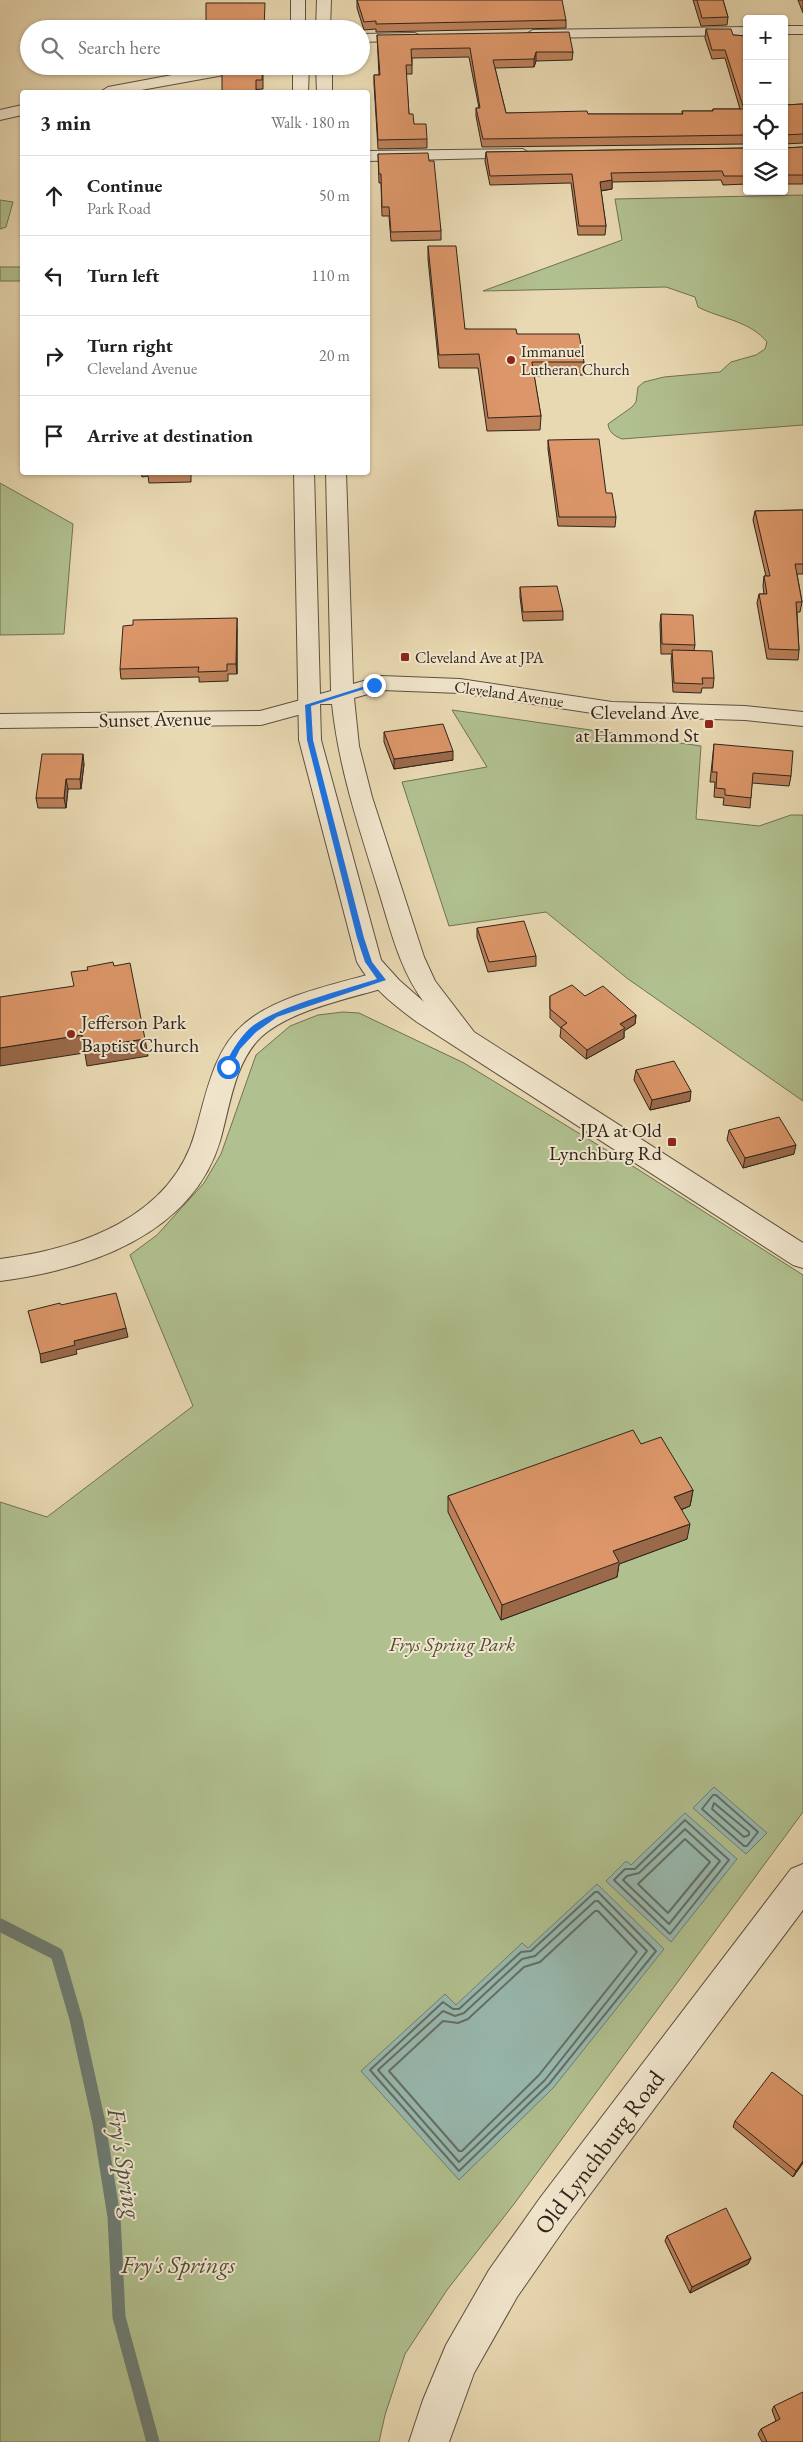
<!DOCTYPE html>
<html lang="en">
<head>
<meta charset="utf-8">
<style>
	body { margin:0; font-family:"EB Garamond",serif; background:#f6f6f6; color:#202124 }
	.controls { position:absolute; right:15px; top:15px; display:grid; overflow:hidden; border-radius:5px; box-shadow:0 1px 4px #0004 }
	.controls button { width:45px; height:45px; display:grid; place-items:center; padding:0; border:0; border-bottom:1px solid #e0e0e0; background:#fff; color:#202124; font:25px sans-serif }
	.stop { position:absolute; width:15px; height:15px; margin:-11px; border:4px solid #1a73e8; border-radius:50%; background:#fff }
	.stop.end { background:#1a73e8; border-color:#fff; box-shadow:0 1px 5px #0008 }
	.list { margin:0; padding:0; list-style:none }
	h2 { display:flex; justify-content:space-between; align-items:center; height:65px; margin:0; padding:0 20px; font-size:21px }
	h2 small { font-size:16px; font-weight:400; color:#757577 }
	.list li { display:grid; grid-template-columns:32px 1fr auto; gap:15px; align-items:center; box-sizing:border-box; height:80px; padding:0 20px; border-top:1px solid #e0e0e0 }
	.list b { display:block; font-size:19px; white-space:nowrap }
	.list p { margin:0; font-size:16px; white-space:nowrap; color:#757577 }
	.list em { font-size:16px; font-style:normal; color:#757577 }
	.icon { flex:none; width:28px; height:28px; fill:none; stroke:currentColor; stroke-width:2; stroke-linecap:round; stroke-linejoin:round }
	.map { position:relative; flex:none; width:803px; height:2442px; overflow:hidden }
	.search { position:absolute; background:#fff; box-shadow:0 1px 4px #0004; left:20px; top:20px; width:350px; height:55px; display:flex; align-items:center; gap:12px; box-sizing:border-box; padding:0 18px; border-radius:28px; color:#757577; font-size:19px }
	.panel { position:absolute; background:#fff; box-shadow:0 1px 4px #0004; left:20px; top:90px; width:350px; height:385px; border-radius:5px }
	.map>svg:first-child { display:block }
	.green { fill:#b1c08f; stroke:#707255 }
	.water { fill:#98bab1; stroke:#6e7e75 }
	.lines { fill:none; stroke-linecap:round; stroke-linejoin:round }
	.shore { stroke:#636f66; stroke-width:2 }
	.stream { stroke:#6e7e75; stroke-width:13 }
	.minor-casing { stroke:#5d5141; stroke-width:2 }
	.tertiary-casing { stroke:#5d5141; stroke-width:2 }
	.minor { fill:#f1e6cd; fill-rule:evenodd }
	.tertiary { fill:#f1e6cd; fill-rule:evenodd }
	.wall { fill:#bd815a; stroke:#2e241b }
	.shaded-wall { fill:#9a694a; stroke:#2e241b }
	.building { fill:#dc9669; stroke:#2e241b }
	.route { fill:#1a73e8 }
	.poi-dot { fill:#8f2418; stroke:#f1e6cd; stroke-width:2 }
	.labels { text-anchor:middle; dominant-baseline:central; stroke-width:4; stroke-linejoin:round; paint-order:stroke }
	.far-poi-label { font-size:16px; fill:#2e241b; stroke:#f1e6cd; text-anchor:start }
	.far-street-label { font-size:16px; fill:#2e241b; stroke:#f1e6cd }
	.poi-label { font-size:20px; fill:#2e241b; stroke:#f1e6cd; text-anchor:end }
	.street-label { font-size:20px; fill:#2e241b; stroke:#f1e6cd }
	.park-label { font-size:20px; font-style:italic; fill:#4f4b38; stroke:#f1e6cd }
	.near-street-label { font-size:24px; fill:#2e241b; stroke:#f1e6cd }
	.near-park-label { font-size:24px; font-style:italic; fill:#4f4b38; stroke:#f1e6cd }
	.near-water-label { font-size:25px; font-style:italic; fill:#4e5148; stroke:#f1e6cd }
</style>
</head>
<body>
<div class="map">
<svg width="803" height="2442" viewBox="0 0 803 2442">
	<rect width="100%" height="100%" fill="#e9d9b2"/>
	<filter id="stains"><feTurbulence type="fractalNoise" baseFrequency=".004" numOctaves="4"/><feColorMatrix values="0 0 0 0 .2 0 0 0 0 .09 0 0 0 0 .02 0 0 0 .5 -.17"/></filter>
	<radialGradient id="worn" r=".72"><stop offset=".6" stop-color="#630" stop-opacity="0"/><stop offset="1" stop-color="#630" stop-opacity=".3"/></radialGradient>
	<!-- green -->
	<g class="green">
		<path d="M803,195V425L622,439C615,436 609,433 608,424L632,407L636,402L638,387L644,382L664,377L720,372L731,362L756,355L765,349L767,342C751,322 724,319 702,309L698,307L695,297L666,287L483,291L622,240L615,199Z"/>
		<path d="M0,200L13,202L6,227L0,229Z"/>
		<rect x="0" y="267" width="22" height="14"/>
		<path d="M0,483L73,524L64,634L0,635Z"/>
		<path d="M452,710L701,746L696,819L759,826L791,815H803V1101L628,979L546,912L449,926L402,782L487,767Z"/>
		<path d="M343,1012L359,1013L464,1063L639,1170L803,1275V1812L514,2204L447,2290L405,2354L385,2415L379,2442H0V1502L47,1517L193,1406L130,1255L157,1235L204,1183L221,1154L256,1055L290,1026L318,1015Z"/>
	</g>
	<!-- water -->
	<g class="water">
		<path d="M714,1787L767,1833L746,1854L693,1808Z"/>
		<path d="M685,1813L737,1859L671,1942L606,1881L626,1861L631,1865Z"/>
		<path d="M597,1884L664,1949L553,2088L459,2180L361,2071L445,1994L456,2005L522,1943L528,1948Z"/>
	</g>
	<g class="lines">
		<!-- shore -->
		<g class="shore">
			<path d="M713,1795H716L758,1832L747,1846H744L702,1809Z"/>
			<path d="M714,1803L749,1832V1835L744,1837L712,1809Z"/>
			<path d="M685,1820L729,1860L670,1934L614,1880L625,1869H635Z"/>
			<path d="M685,1829L720,1861L669,1924L623,1880L627,1876L639,1873Z"/>
			<path d="M685,1839L710,1862L668,1913L638,1884Z"/>
			<path d="M595,1892H598L656,1951L549,2084L459,2171L370,2070L443,2002L453,2009H459L521,1952L531,1951Z"/>
			<path d="M595,1901H598L647,1951L545,2080L459,2162L378,2070L443,2011L455,2016L464,2013L522,1959L535,1956Z"/>
			<path d="M595,1911H598L637,1952L539,2075L462,2151H459L389,2071L443,2021L458,2023L468,2019L524,1967L540,1962Z"/>
		</g>
		<!-- stream -->
		<path class="stream" d="M0,1925L57,1954L76,2019L99,2123L114,2217L119,2317L153,2442"/>
		<!-- minor casing -->
		<g class="minor-casing">
			<g id="minor">
				<rect x="784" y="26" width="19" height="8"/>
				<path d="M747,27V35L533,38L526,34L533,30Z"/>
				<path d="M415,33L422,37L420,40L361,42V34Z"/>
				<path d="M220,66H253L246,71L130,92H100L108,87Z"/>
				<path d="M22,105V115L0,120V110Z"/>
				<path d="M523,149L531,154L529,157L368,161V151Z"/>
				<path d="M308,698L316,700L319,705L316,710L261,725L0,728V714L260,711Z"/>
				<path d="M382,971L391,974L394,980L391,986C352,998 292,1009 261,1037C234,1063 230,1107 220,1141C192,1235 87,1270 0,1281V1259C79,1249 171,1218 195,1133C206,1096 213,1050 244,1024C277,995 340,983 382,971Z"/>
			</g>
		</g>
		<!-- tertiary casing -->
		<g class="tertiary-casing">
			<g id="tertiary">
				<rect x="291" y="0" width="14" height="29"/>
				<path d="M317,0H331L330,29H316Z"/>
				<path d="M293,66H309L308,92H293Z"/>
				<path d="M316,66H332V92H317Z"/>
				<path d="M294,472H314L320,694L331,691L326,472H346L353,684L381,676L460,679L612,702L745,706L803,712V726L745,720L612,716L460,693L382,690L354,698L359,746L372,797L424,957L435,981L474,1032L803,1243V1268L793,1265L417,1022C394,1005 371,987 357,962L299,740ZM320,704H332C339,770 359,827 378,889C390,927 399,969 424,1002L399,980L381,960L321,740Z"/>
				<path d="M803,1864V1910L567,2225L517,2297L474,2373L449,2442H409L423,2400L446,2345L489,2270L540,2198L791,1869Z"/>
			</g>
		</g>
		<!-- minor -->
		<use href="#minor" class="minor"/>
		<!-- tertiary -->
		<use href="#tertiary" class="tertiary"/>
	</g>
	<!-- wall -->
	<g class="wall">
		<path d="M357,0L566,20V28L376,32V29L364,30L357,8Z"/>
		<path d="M693,0H723L728,17L727,25L701,26Z"/>
		<path d="M798,0H803V13Z"/>
		<path d="M706,29L733,35L747,36V144L482,147L476,116V108H479L469,57L412,58V74H406L409,114L414,124L427,139V148L378,149L374,84V75H379L377,35L573,52L572,60L536,61L534,67L495,68L506,113L588,114H682V111H712L713,109H740L725,58L712,59L705,38Z"/>
		<path d="M263,66V89L222,92Z"/>
		<path d="M803,104V143L784,144V105Z"/>
		<path d="M803,147V184H784V148Z"/>
		<path d="M747,148V184L723,185L721,180L612,182V189L601,191L606,226L605,235H578L571,183L490,185L485,161L486,152Z"/>
		<path d="M378,154L429,161L441,231V240L391,241L389,216H382L381,183H379Z"/>
		<path d="M428,246L465,329L517,334L584,362L583,375L534,376L541,416L540,430L487,431L478,368H439L428,259Z"/>
		<path d="M548,440L616,517L615,527L558,526L548,449Z"/>
		<path d="M141,472H191V482L149,483L148,476L142,477Z"/>
		<path d="M803,510V574H797L802,602L800,612H797L799,650L798,660L767,659L757,603L759,594H764L763,586L764,576H766L753,520L755,511Z"/>
		<path d="M520,587L563,611V620L523,621L520,597Z"/>
		<path d="M661,614L695,645L694,650L714,678L713,688H702L701,693L673,692L671,659L672,654H661L660,624Z"/>
		<path d="M237,628V674H228V681L199,682V677L121,679L120,669Z"/>
		<path d="M384,732L453,760L394,769L384,742Z"/>
		<path d="M714,744L791,776L789,786L752,783L750,808L723,805L724,798L714,797L715,782H710Z"/>
		<path d="M84,764L81,789H68L66,808H38L36,798Z"/>
		<path d="M477,928L536,956V966L488,972L477,937Z"/>
		<path d="M550,996H585L636,1015L635,1024L624,1031V1038L586,1059L560,1037L561,1028L550,1018Z"/>
		<path d="M636,1070L690,1101L650,1110L634,1080Z"/>
		<path d="M729,1130L794,1154L743,1168L727,1140Z"/>
		<path d="M641,1444L693,1490L690,1506L681,1510L687,1539L619,1564L617,1577L501,1620L448,1512V1496Z"/>
		<path d="M803,2096V2163L793,2177L733,2127L735,2121Z"/>
		<path d="M667,2236L751,2258L748,2264L690,2293L665,2241Z"/>
		<path d="M774,2406L803,2442H762L758,2434L761,2429L776,2421L772,2410Z"/>
	</g>
	<!-- shaded-wall -->
	<g class="shaded-wall">
		<path d="M536,52V61L534,67V59Z"/>
		<path d="M612,180V189L599,191L600,182Z"/>
		<path d="M237,618V674L236,664Z"/>
		<path d="M453,751V760L394,769V759Z"/>
		<path d="M83,754L84,764L81,789L80,779Z"/>
		<path d="M66,779L68,789L66,808L64,798Z"/>
		<path d="M636,1015L635,1024L624,1031V1038L586,1059L587,1050L620,1024Z"/>
		<path d="M82,1035L84,1053L0,1066V1048Z"/>
		<path d="M145,1039L148,1056L87,1066L84,1048Z"/>
		<path d="M691,1091L690,1101L650,1110L652,1100Z"/>
		<path d="M796,1145L794,1154L743,1168L745,1158Z"/>
		<path d="M126,1328L128,1337L76,1350L77,1354L41,1363L40,1354L74,1341Z"/>
		<path d="M693,1490L690,1506L672,1513L674,1497Z"/>
		<path d="M690,1524L687,1539L619,1564L617,1577L501,1620L502,1605L613,1551Z"/>
		<path d="M803,2161V2163L793,2177L796,2171Z"/>
		<path d="M751,2258L748,2264L690,2293L692,2287Z"/>
	</g>
	<!-- building -->
	<g class="building">
		<path d="M357,0H562L566,20L376,24V21L364,22Z"/>
		<path d="M697,0H723L728,17L702,18Z"/>
		<path d="M206,3H265L264,29H206Z"/>
		<path d="M706,29H731L733,35L747,36V135L483,139L476,108H480L470,48L411,49L412,65H406L409,114H413L414,124H426L427,139L378,140L374,75H380L377,35L569,32L573,52H536L534,59L493,60L506,113L587,111L588,114H683L682,111H713V109H744L725,50H712Z"/>
		<path d="M236,66H263L262,80H256V92H222V69Z"/>
		<path d="M803,104V134L784,135V105Z"/>
		<path d="M803,147V175H784V148Z"/>
		<path d="M747,148V176H724L722,171L611,173L612,180L600,182L606,226H579L572,174L490,176L486,152Z"/>
		<path d="M428,153L429,161H434L441,231L391,232L389,207H382L381,174H379L378,154Z"/>
		<path d="M428,246H456L465,329H516L517,334H579L584,362H532L541,416L488,418L479,354L439,355Z"/>
		<path d="M599,439L606,493H612L616,517H559L548,440Z"/>
		<path d="M148,472H190V473L148,474Z"/>
		<path d="M803,510V564H795L802,602H796L799,650L769,649L759,594H767L764,576H770L755,511Z"/>
		<path d="M557,586L563,611L523,612L520,587Z"/>
		<path d="M661,614L693,615L695,645L662,644Z"/>
		<path d="M237,618L236,664H227V671L198,672L199,667L120,669L123,626L133,625V620Z"/>
		<path d="M672,650L712,651L714,678H702L703,684L674,683Z"/>
		<path d="M443,724L453,751L394,759L384,732Z"/>
		<path d="M714,744L793,751L791,776L753,773L751,798L725,795V789L716,788L717,772H712Z"/>
		<path d="M42,754H83L80,779H66L64,798H36Z"/>
		<path d="M524,921L536,956L489,962L477,928Z"/>
		<path d="M113,962L114,966L130,963L145,1039L84,1048L82,1035L0,1048V997L74,986L71,972L88,970L87,967Z"/>
		<path d="M572,985L585,996L603,986L636,1015L620,1024L625,1028L587,1050L561,1027L567,1023L550,1009V996Z"/>
		<path d="M674,1061L691,1091L652,1100L636,1070Z"/>
		<path d="M779,1117L796,1145L745,1158L729,1130Z"/>
		<path d="M116,1293L126,1328L74,1341L75,1345L40,1354L28,1311L60,1303L61,1305Z"/>
		<path d="M633,1430L641,1444L661,1437L693,1490L674,1497L690,1524L613,1551L619,1562L502,1605L448,1496Z"/>
		<path d="M772,2072L803,2096V2161L796,2171L735,2121Z"/>
		<path d="M726,2208L751,2258L692,2287L667,2236Z"/>
		<path d="M803,2392V2442H767L761,2429L780,2419L774,2406Z"/>
	</g>
	<!-- route -->
	<path class="route" d="M372,684L377,685L311,706L313,740L364,938L372,962L386,980L277,1017L256,1032L240,1049L230,1069H225L224,1067C231,1052 238,1040 249,1029C273,1007 344,990 377,979L365,962L357,938L307,740L305,705Z"/>
	<!-- markers -->
	<g class="poi-dot">
		<circle cx="511" cy="360" r="5"/>
		<rect x="400" y="652" width="10" height="10" rx="2.5"/>
		<rect x="704" y="719" width="10" height="10" rx="2.5"/>
		<circle cx="71" cy="1034" r="5"/>
		<rect x="667" y="1137" width="10" height="10" rx="2.5"/>
	</g>
	<g class="labels">
		<!-- far-poi labels -->
		<g class="far-poi-label">
			<text x="521" y="351">Immanuel<tspan x="521" dy="18">Lutheran Church</tspan></text>
			<text x="415" y="657">Cleveland Ave at JPA</text>
		</g>
		<!-- far-street labels -->
		<g class="far-street-label">
			<text transform="translate(509 694) rotate(8)">Cleveland Avenue</text>
		</g>
		<!-- poi labels -->
		<g class="poi-label">
			<text x="699" y="712">Cleveland Ave<tspan x="699" dy="23">at Hammond St</tspan></text>
			<text x="81" y="1022" text-anchor="start">Jefferson Park<tspan x="81" dy="23">Baptist Church</tspan></text>
			<text x="662" y="1130">JPA at Old<tspan x="662" dy="23">Lynchburg Rd</tspan></text>
		</g>
		<!-- street labels -->
		<g class="street-label">
			<text transform="translate(155 719) rotate(-1)">Sunset Avenue</text>
		</g>
		<!-- park labels -->
		<g class="park-label">
			<text x="452" y="1644">Frys Spring Park</text>
		</g>
		<!-- near-street labels -->
		<g class="near-street-label">
			<text transform="translate(599 2152) rotate(-53)">Old Lynchburg Road</text>
		</g>
		<!-- near-park labels -->
		<g class="near-park-label">
			<text x="178" y="2264">Fry's Springs</text>
		</g>
		<!-- near-water labels -->
		<g class="near-water-label">
			<text transform="translate(125 2163) rotate(81)">Fry's Spring</text>
		</g>
	</g>
	<rect width="100%" height="100%" filter="url(#stains)"/>
	<rect width="100%" height="100%" fill="url(#worn)"/>
</svg>
<div class="controls">
<button>+</button>
<button>−</button>
<button><svg class="icon" aria-label="locate" viewBox="0 0 24 24"><circle cx="12" cy="12" r="6"/><path d="M12 2v4M12 18v4M2 12h4M18 12h4"/></svg></button>
<button><svg class="icon" aria-label="layers" viewBox="0 0 24 24"><path d="M12 4l9 5-9 5-9-5zM3 14l9 5 9-5"/></svg></button>
</div>
<div class="stop" style="left:228px;top:1067px"></div>
<div class="stop end" style="left:374px;top:685px"></div>
<div class="search"><svg class="icon" aria-label="search" viewBox="0 0 24 24"><circle cx="10" cy="10" r="6"/><path d="M15 15l6 6"/></svg>Search here</div>
<section class="panel">
<h2>3 min<small>Walk · 180 m</small></h2>
<ul class="list">
<li><svg class="icon" aria-label="ahead" viewBox="0 0 24 24"><path d="M12 20V5M6 11l6-6 6 6"/></svg><div><b>Continue</b><p>Park Road</p></div><em>50 m</em></li>
<li><svg class="icon" aria-label="left" viewBox="0 0 24 24"><path d="M17 20v-9H6M10 6l-5 5 5 5"/></svg><div><b>Turn left</b></div><em>110 m</em></li>
<li><svg class="icon" aria-label="right" viewBox="0 0 24 24"><path d="M7 20v-9h11M14 6l5 5-5 5"/></svg><div><b>Turn right</b><p>Cleveland Avenue</p></div><em>20 m</em></li>
<li><svg class="icon" aria-label="arrive" viewBox="0 0 24 24"><path d="M6 21V4h12l-3 4 3 4H6"/></svg><div><b>Arrive at destination</b></div></li>
</ul>
</section>
</div>
</body>
</html>
